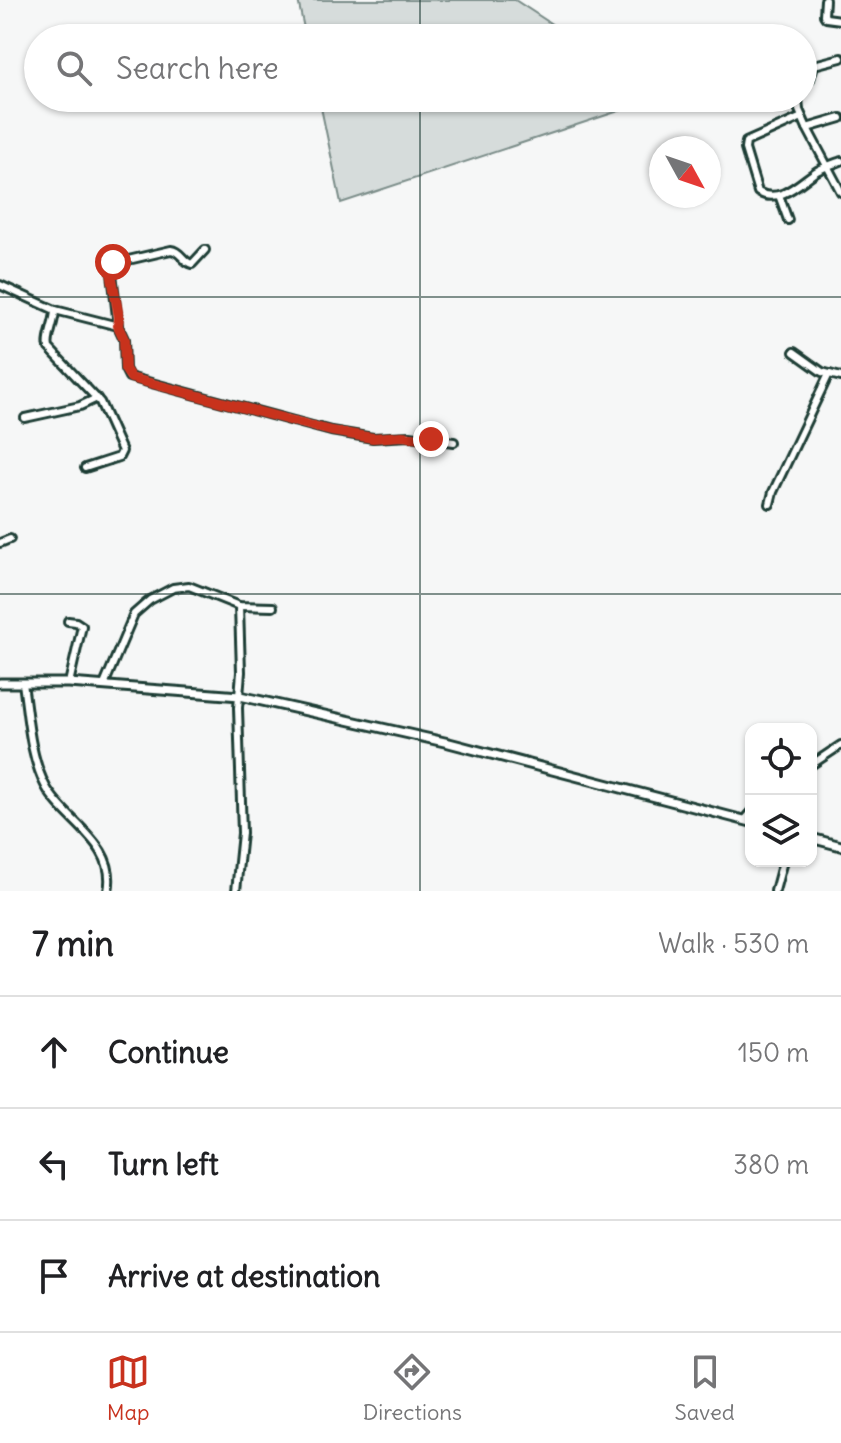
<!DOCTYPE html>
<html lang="en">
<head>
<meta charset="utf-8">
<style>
	body { margin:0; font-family:Delius,sans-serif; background:#f6f6f6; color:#202124 }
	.controls { position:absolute; right:24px; bottom:24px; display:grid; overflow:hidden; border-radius:16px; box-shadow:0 2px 6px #0004 }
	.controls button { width:72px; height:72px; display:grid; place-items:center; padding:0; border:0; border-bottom:2px solid #e0e0e0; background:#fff; color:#202124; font:40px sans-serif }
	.compass { position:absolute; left:649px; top:136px; width:72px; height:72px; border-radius:50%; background:#fff; box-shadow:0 2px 6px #0004; rotate:130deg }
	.stop { position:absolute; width:24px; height:24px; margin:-18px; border:6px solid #c8321e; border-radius:50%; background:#fff }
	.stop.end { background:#c8321e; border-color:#fff; box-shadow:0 2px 8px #0008 }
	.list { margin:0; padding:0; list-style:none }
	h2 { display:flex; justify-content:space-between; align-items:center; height:104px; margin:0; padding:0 32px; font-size:34px }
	h2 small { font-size:26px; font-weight:400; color:#757577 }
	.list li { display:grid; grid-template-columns:52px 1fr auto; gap:24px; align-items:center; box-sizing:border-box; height:112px; padding:0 32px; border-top:2px solid #e0e0e0 }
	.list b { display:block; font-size:30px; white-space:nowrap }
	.list em { font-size:26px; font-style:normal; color:#757577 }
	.icon { flex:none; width:44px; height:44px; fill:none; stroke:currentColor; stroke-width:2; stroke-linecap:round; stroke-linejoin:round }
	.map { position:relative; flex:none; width:841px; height:891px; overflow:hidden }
	.search { position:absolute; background:#fff; box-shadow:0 2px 6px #0004; left:24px; right:24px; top:24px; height:88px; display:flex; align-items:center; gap:20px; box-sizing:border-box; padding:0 28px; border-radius:44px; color:#757577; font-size:30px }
	.sheet { height:440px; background:#fff }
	nav { display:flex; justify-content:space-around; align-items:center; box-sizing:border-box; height:112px; border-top:2px solid #e0e0e0; background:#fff; font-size:22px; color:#757577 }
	nav a { display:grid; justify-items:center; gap:4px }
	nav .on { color:#c8321e }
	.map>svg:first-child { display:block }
	.green { fill:#d6dcdb; stroke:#7a8c88; stroke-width:2 }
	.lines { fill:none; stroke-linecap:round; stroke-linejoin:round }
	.minor-casing { stroke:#1f3d34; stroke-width:12 }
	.tertiary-casing { stroke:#1f3d34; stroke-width:13 }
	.minor { stroke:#fff; stroke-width:6 }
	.tertiary { stroke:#fff; stroke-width:7 }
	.route { stroke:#c8321e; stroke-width:10 }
	.grid { fill:none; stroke:#1f3d34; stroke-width:2; stroke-opacity:0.55 }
</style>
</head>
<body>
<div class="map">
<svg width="841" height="891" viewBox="0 0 841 891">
	<rect width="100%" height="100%" fill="#f6f7f7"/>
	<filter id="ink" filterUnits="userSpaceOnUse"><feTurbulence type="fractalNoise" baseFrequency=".0125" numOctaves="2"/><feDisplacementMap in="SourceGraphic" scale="16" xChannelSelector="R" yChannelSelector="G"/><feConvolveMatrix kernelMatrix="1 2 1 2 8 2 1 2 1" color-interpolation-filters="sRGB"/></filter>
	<g filter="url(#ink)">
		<!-- green -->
		<g class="green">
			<path d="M298,0H515L573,38H306Z"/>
			<path d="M319,98H658L341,203Z"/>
		</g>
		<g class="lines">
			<!-- minor casing -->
			<g class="minor-casing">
				<g id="minor">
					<path d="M825,0L824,15L826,18L841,20"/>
					<path d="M803,84L810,79L814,65L841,58"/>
					<path d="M733,98L738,106L766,98"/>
					<path d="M798,98L799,110L807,128"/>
					<path d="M802,117L746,142L745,149L758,192C780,205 800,182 817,171C824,167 833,164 841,161"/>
					<path d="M841,118L807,128L841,192"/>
					<path d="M779,195L788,220"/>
					<path d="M205,250L192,264C183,262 181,251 171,250L111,264L118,326L124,339L125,369L129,377L331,431L373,438L410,436L454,442"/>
					<path d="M0,285L55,310L118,326"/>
					<path d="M55,310C55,323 46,339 49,348L100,402L122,451L119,457L85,468"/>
					<path d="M794,352L822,372L841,377"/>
					<path d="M25,418L80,406L97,398"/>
					<path d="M770,504L773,492L829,374"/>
					<path d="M0,543L10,539"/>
					<path d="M68,621L76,622L82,626L69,683"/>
					<path d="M23,683C28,717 30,757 46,787C65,822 118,844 108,891"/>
					<path d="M104,685L134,614L150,600L173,588L189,586L239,606L273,607"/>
					<path d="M811,765L841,745"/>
					<path d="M745,820L751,813"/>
					<path d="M236,891L242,833L238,708L241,672L239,606"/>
					<path d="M775,891L783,861"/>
				</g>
			</g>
			<!-- tertiary casing -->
			<g class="tertiary-casing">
				<g id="tertiary">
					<path d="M0,683H69L240,696L449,743L751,822"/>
					<path d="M811,838L841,846"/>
				</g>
			</g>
			<!-- minor -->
			<use href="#minor" class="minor"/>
			<!-- tertiary -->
			<use href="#tertiary" class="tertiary"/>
		</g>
	</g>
	<g class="lines" filter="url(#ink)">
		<!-- route -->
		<path class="route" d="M113,262L110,267L119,317L118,326L124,339L125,369L131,378L331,431L373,438L402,436L431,439"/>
	</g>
	<!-- grid -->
	<path class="grid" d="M420,0V38M420,98V891M0,297H841M0,594H841"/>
</svg>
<div class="controls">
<button><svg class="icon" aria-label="locate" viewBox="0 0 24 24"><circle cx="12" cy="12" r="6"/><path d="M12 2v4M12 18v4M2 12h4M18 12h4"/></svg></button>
<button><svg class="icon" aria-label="layers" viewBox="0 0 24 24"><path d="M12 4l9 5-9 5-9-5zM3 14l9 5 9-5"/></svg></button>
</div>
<svg class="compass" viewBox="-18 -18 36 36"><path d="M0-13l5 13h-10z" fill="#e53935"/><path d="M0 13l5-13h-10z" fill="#757577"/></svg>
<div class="stop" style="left:113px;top:262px"></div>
<div class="stop end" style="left:431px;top:439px"></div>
<div class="search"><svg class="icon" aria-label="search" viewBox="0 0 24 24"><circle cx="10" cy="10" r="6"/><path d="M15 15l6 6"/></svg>Search here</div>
</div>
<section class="sheet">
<h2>7 min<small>Walk · 530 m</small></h2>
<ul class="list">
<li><svg class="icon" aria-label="ahead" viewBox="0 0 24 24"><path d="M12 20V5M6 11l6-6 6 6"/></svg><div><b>Continue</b></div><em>150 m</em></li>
<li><svg class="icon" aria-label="left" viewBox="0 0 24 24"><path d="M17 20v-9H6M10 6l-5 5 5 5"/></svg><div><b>Turn left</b></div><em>380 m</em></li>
<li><svg class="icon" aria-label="arrive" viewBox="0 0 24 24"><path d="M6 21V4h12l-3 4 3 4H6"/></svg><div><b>Arrive at destination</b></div></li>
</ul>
</section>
<nav>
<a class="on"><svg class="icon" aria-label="map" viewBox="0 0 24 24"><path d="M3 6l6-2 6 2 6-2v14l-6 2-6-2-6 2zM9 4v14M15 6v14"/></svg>Map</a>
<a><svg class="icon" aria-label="directions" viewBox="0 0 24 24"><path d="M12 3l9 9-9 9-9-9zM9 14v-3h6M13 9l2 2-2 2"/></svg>Directions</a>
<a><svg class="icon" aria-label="saved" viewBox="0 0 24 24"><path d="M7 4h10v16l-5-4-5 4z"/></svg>Saved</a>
</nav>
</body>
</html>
